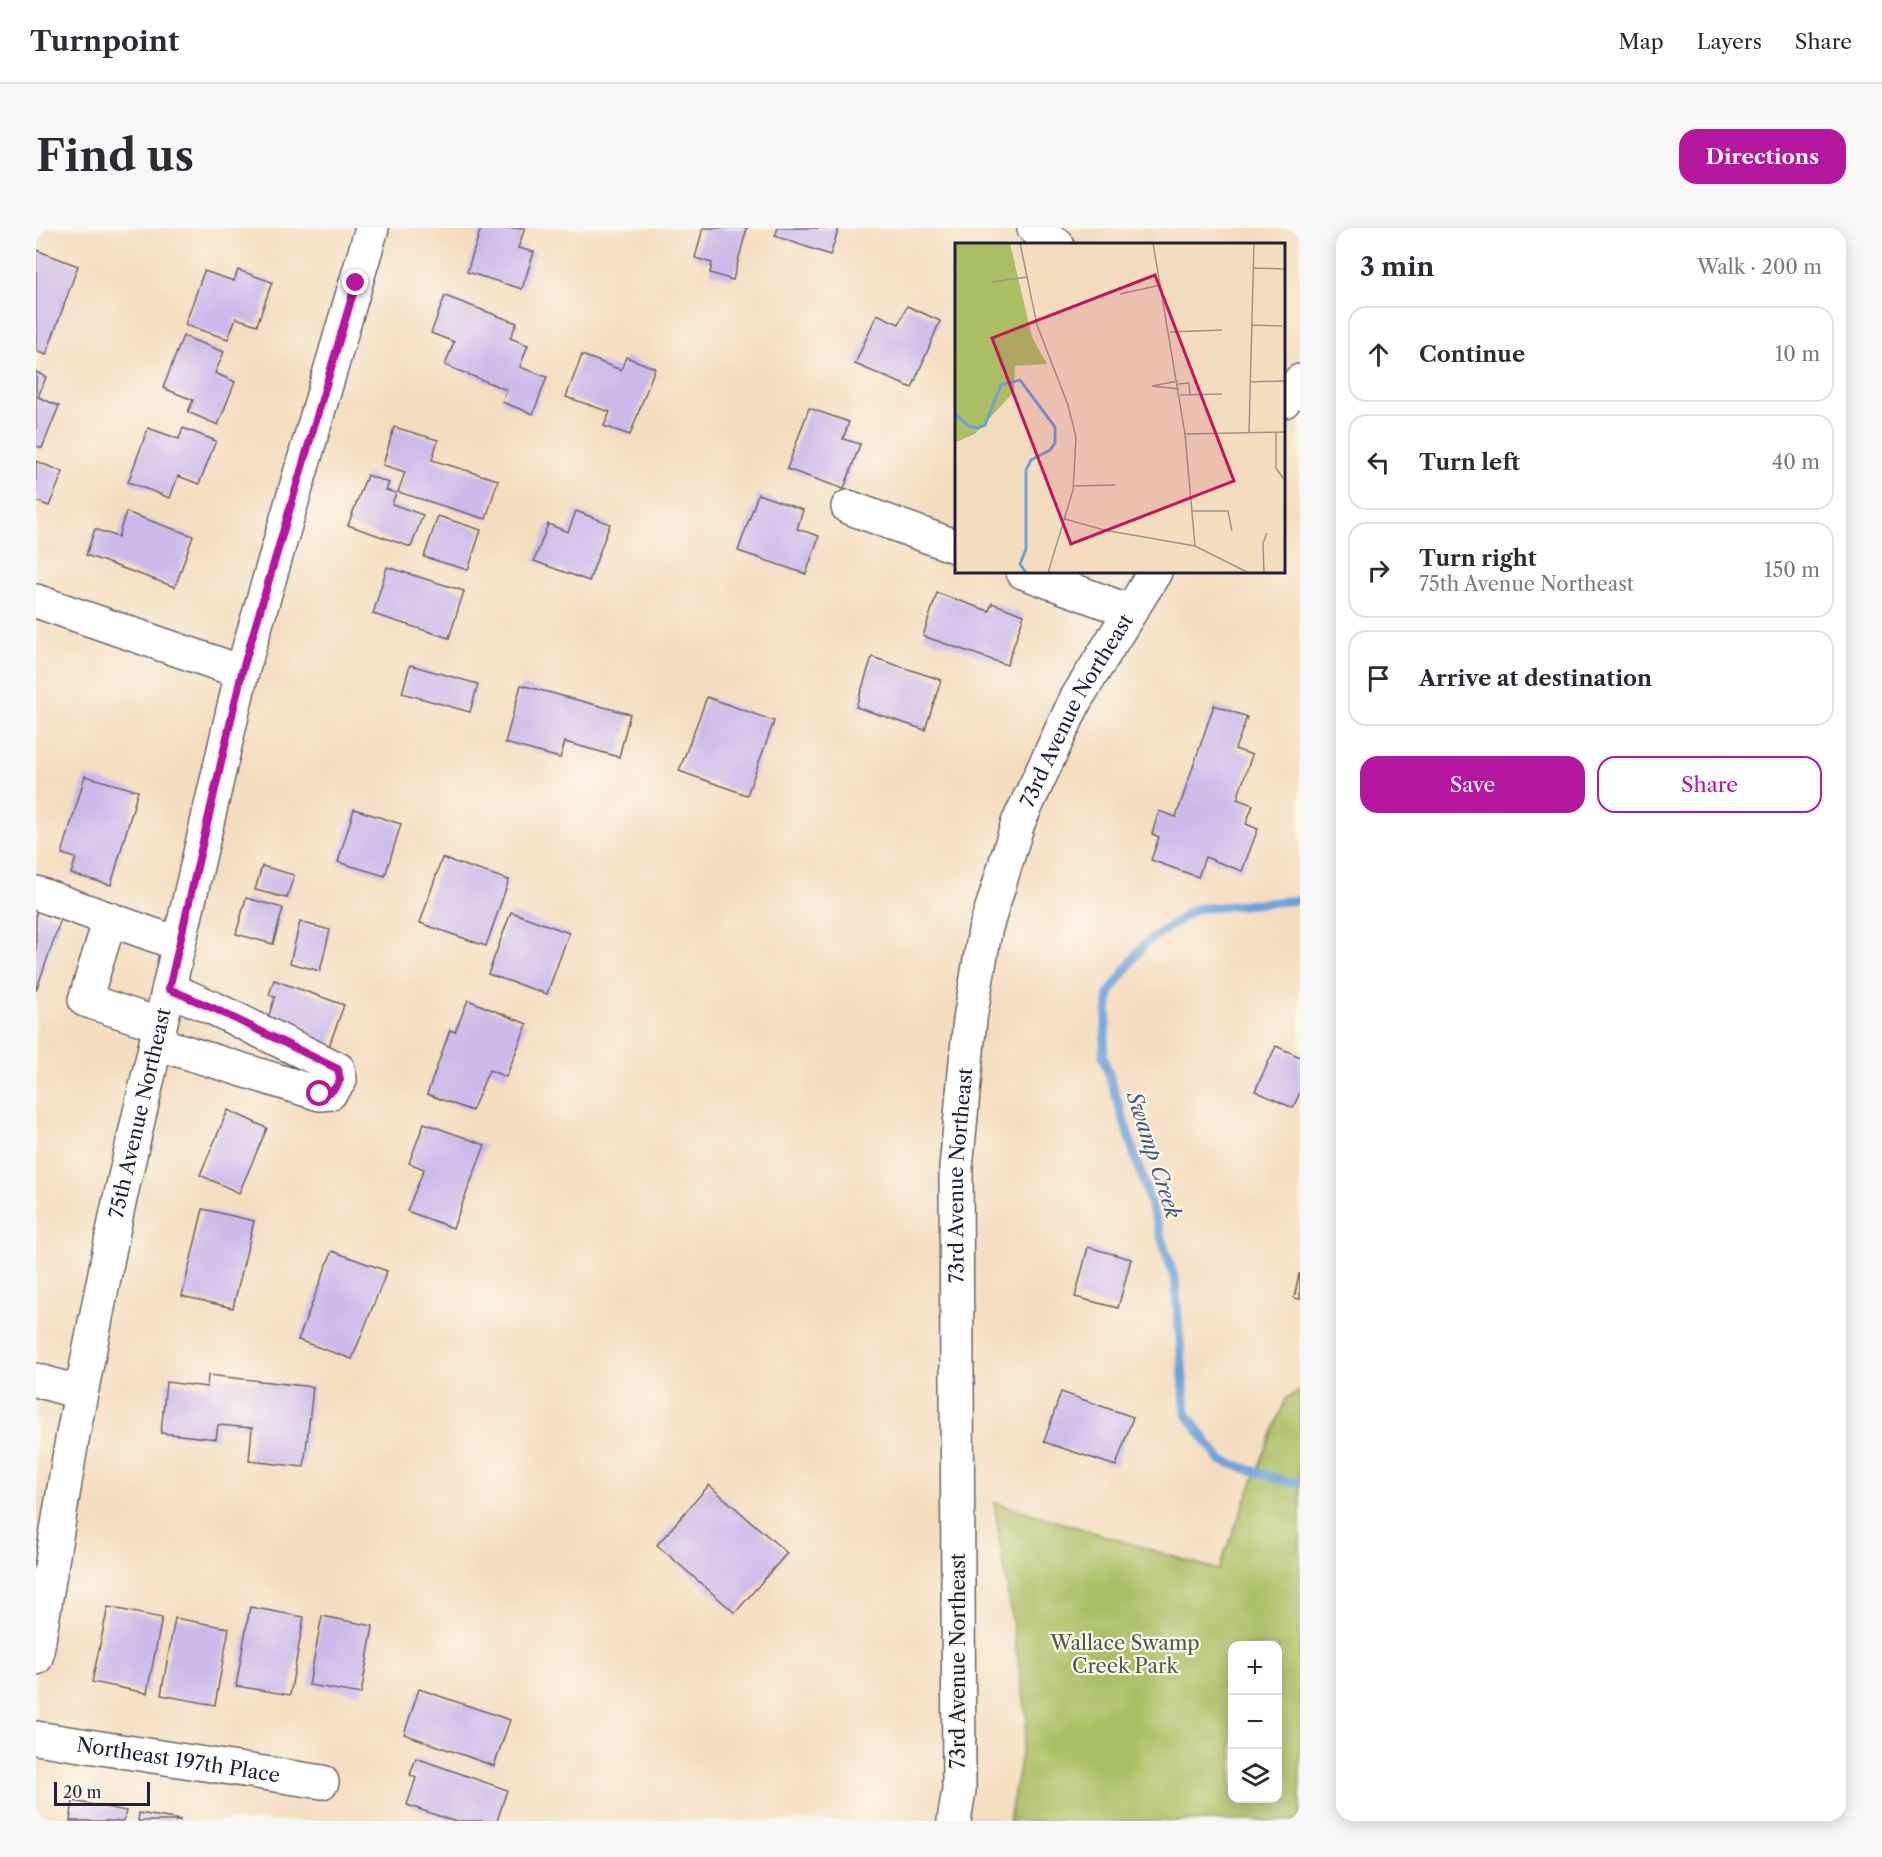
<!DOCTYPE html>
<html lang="en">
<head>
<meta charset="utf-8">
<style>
	body { margin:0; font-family:"Libre Caslon Text",serif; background:#f7f7f7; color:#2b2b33 }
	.controls { position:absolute; right:18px; bottom:18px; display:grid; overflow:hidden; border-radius:12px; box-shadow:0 3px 15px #0003 }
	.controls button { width:54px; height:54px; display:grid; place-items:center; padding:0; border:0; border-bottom:2px solid #e1e1e2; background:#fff; color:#2b2b33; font:30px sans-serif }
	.scale { position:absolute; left:18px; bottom:15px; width:96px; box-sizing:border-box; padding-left:6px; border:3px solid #22223b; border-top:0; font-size:16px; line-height:21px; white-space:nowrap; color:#22223b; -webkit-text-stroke:4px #fbf7ec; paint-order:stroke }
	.stop { position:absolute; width:18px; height:18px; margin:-14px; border:4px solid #b5179e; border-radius:50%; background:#fff }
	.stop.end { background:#b5179e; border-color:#fff; box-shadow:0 2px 6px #0008 }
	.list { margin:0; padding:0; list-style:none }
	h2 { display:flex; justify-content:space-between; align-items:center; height:78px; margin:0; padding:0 24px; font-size:26px }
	h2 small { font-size:20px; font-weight:400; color:#7c7c81 }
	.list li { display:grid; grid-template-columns:39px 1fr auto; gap:18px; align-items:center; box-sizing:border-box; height:96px; margin:0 12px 12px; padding:0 12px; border:2px solid #e1e1e2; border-radius:18px }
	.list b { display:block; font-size:22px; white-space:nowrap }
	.list p { margin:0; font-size:20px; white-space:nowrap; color:#7c7c81 }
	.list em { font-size:20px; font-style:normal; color:#7c7c81 }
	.actions { display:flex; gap:12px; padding:18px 24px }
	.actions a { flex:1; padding:14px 0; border:2px solid #b5179e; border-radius:18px; text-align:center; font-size:21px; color:#b5179e }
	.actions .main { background:#b5179e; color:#fff }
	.icon { flex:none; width:33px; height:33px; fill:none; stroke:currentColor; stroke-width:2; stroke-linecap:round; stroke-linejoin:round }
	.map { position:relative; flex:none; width:1264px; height:1593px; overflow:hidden; border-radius:18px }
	header { display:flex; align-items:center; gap:36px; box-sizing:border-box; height:84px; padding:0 30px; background:#fff; border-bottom:2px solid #e1e1e2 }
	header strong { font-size:28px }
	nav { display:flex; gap:33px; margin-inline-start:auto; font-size:21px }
	.intro { display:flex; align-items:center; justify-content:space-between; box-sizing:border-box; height:144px; padding:0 36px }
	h1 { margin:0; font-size:42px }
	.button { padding:15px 27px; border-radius:18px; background:#b5179e; color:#fff; font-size:21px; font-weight:700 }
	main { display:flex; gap:36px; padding:0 36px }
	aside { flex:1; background:#fff; border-radius:18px; box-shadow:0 3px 15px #0003 }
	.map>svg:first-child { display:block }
	.green { fill:#abbe62; stroke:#66704e; stroke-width:1.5; fill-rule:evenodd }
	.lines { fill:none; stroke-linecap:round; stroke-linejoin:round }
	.stream { stroke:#6ca1d9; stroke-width:9 }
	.building { fill:#cbbae9 }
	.minor-casing { stroke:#6c6369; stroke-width:36 }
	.minor { stroke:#fff; stroke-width:33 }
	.route { stroke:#b5179e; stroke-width:8 }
	.labels { text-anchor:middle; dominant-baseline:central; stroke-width:4.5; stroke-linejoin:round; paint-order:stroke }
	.street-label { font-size:20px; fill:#22223b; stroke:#fbf7ec }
	.park-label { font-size:20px; fill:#525949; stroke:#fbf7ec }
	.water-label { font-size:21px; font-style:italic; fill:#40557a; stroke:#fbf7ec }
	.inset-river { fill:none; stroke:#6ca1d9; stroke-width:3 }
	.inset-road { fill:none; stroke:#a0928a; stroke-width:1.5 }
	.view { fill:#c2185b; fill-opacity:0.15; stroke:#c2185b; stroke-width:3 }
	.inset-edge { fill:none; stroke:#22223b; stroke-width:3 }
</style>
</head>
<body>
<header>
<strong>Turnpoint</strong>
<nav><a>Map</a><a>Layers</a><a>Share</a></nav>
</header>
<div class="intro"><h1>Find us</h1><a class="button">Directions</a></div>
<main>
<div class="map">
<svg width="1264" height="1593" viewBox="0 0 1264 1593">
	<rect width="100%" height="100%" fill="#fbf7ec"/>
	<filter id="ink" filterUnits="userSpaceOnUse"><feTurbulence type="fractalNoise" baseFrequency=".0167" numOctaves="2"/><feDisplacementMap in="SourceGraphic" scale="12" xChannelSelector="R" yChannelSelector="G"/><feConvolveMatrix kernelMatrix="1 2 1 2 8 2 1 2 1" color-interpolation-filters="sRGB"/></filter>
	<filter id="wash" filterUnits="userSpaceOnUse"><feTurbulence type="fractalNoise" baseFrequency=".008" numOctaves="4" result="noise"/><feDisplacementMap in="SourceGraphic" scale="24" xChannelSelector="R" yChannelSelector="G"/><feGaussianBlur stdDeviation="1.35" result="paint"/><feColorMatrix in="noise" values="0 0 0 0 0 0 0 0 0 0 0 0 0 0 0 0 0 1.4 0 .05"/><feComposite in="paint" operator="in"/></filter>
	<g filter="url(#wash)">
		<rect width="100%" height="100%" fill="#f4ddbf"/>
		<!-- green -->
		<path class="green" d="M1264,1163V1593H973L991,1493L958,1274L1182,1342L1250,1170ZM1196,1418H1242V1570H1196Z"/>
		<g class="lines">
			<!-- stream -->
			<path class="stream" d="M1264,672L1159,681L1108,716L1073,765L1067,828L1139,1052L1150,1185L1184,1232L1252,1254H1264"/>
		</g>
		<g id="blocks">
			<!-- building -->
			<g class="building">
				<path d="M445,0H489L482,20L498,24L486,61L431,44Z"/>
				<path d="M667,0H711L697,52L674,45L676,35L659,30Z"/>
				<path d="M742,0H803L794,27L739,8Z"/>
				<path d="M0,22L42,38L10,127L0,123Z"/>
				<path d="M202,42L236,54L221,97L200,90L192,111L149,97L168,43L198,53Z"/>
				<path d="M409,68L481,95L474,110L492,117L484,139L511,149L497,186L466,174L471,162L409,137L418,114L395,105Z"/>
				<path d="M871,78L904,93L876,160L819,136L841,86L863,96Z"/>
				<path d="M147,108L188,124L179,145L199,154L182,197L152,184L157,172L127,160Z"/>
				<path d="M546,127L585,142L590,129L619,140L594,207L568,198L574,184L530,169Z"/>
				<path d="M0,144L10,149L2,169L23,178L6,220L0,218Z"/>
				<path d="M773,180L813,194L807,211L824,216L808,261L751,241Z"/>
				<path d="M358,199L402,212L396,232L462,252L450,291L362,264L369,244L347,237Z"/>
				<path d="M112,200L143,211L147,200L180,213L163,256L142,248L134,270L92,254Z"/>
				<path d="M0,233L27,244L13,278L0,273Z"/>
				<path d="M331,247L353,255L350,262L360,265L356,276L387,287L375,319L312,297Z"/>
				<path d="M722,266L767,282L761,301L783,308L770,346L702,323Z"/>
				<path d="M540,283L574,296L553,353L498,333L512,296L532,304Z"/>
				<path d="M90,284L157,308L139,359L50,327L59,301L82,309Z"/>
				<path d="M402,288L445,302L432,342L388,329Z"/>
				<path d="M351,339L428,363L413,410L337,386Z"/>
				<path d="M901,365L953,383L956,375L988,387L971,437L887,408Z"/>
				<path d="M836,429L905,452L889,502L820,479Z"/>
				<path d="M374,437L442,456L434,484L366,465Z"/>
				<path d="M485,457L594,486L583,529L529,514L524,530L469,515Z"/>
				<path d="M671,469L738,493L711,567L643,543Z"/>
				<path d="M1178,477L1211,489L1199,521L1216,527L1201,571L1217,577L1210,596L1222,601L1206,643L1169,629L1162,649L1115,632L1123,609L1116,606L1123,583L1140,589Z"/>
				<path d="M49,548L102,563L75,657L35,646L40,630L26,626Z"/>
				<path d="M318,581L365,596L349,648L302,634Z"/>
				<path d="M406,630L473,652L450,718L384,695Z"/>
				<path d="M226,638L258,647L251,670L219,662Z"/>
				<path d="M210,670L247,680L237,716L200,706Z"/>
				<path d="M0,682L25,691L0,763Z"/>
				<path d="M475,684L533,705L511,766L452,746Z"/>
				<path d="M264,694L294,702L284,743L254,735Z"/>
				<path d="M238,752L308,777L292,821L229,799L239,769L233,767Z"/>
				<path d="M432,772L491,796L470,849L453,842L436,883L391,866L414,802L419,804Z"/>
				<path d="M1240,818L1264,829V864L1257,880L1219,863Z"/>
				<path d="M192,882L231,900L203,965L164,947Z"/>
				<path d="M388,895L449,917L417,1000L371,983L388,941L373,935Z"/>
				<path d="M167,981L218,993L197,1080L146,1068Z"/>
				<path d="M1052,1019L1095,1031L1082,1080L1039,1069Z"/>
				<path d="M296,1023L351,1043L316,1131L262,1112Z"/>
				<path d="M1263,1046H1264V1071L1258,1070Z"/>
				<path d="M172,1147L277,1159L268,1239L213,1233L216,1200L182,1197L180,1211L125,1205L130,1154L171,1159Z"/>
				<path d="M1025,1164L1097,1189L1080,1238L1008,1214Z"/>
				<path d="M673,1257L751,1325L699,1385L621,1317Z"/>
				<path d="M72,1379L126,1390L111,1465L56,1454Z"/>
				<path d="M214,1379L268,1389L254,1467L200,1458Z"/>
				<path d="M286,1388L337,1398L325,1466L273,1457Z"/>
				<path d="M139,1390L193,1400L179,1477L125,1467Z"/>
				<path d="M383,1461L474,1492L458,1538L368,1506Z"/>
				<path d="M380,1530L471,1562L461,1593H417L371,1577L380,1550L374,1547Z"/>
				<path d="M37,1573L90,1583L88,1593H34Z"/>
				<path d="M103,1585L144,1592V1593H102Z"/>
			</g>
		</g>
	</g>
	<g filter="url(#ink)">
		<use href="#blocks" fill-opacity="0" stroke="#6c6369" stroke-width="1.5"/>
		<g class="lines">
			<!-- minor casing -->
			<g class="minor-casing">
				<g id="minor">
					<path d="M998,0L1021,16"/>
					<path d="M1248,173L1264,153"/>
					<path d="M812,279L921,319"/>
					<path d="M987,344L1093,383"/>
					<path d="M0,373L206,444"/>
					<path d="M0,665L143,716"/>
					<path d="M74,691L49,772L124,797"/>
					<path d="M120,815L284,866L294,865L304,852L302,841L179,781L133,761"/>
					<path d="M0,1152L45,1165"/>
					<path id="s1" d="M0,1430L37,1206L82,979L206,444L336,0"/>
					<path id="s2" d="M0,1510L286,1554"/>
					<path id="s3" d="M918,1593L923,1562L920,940L934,791L949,703L982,595L1040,471L1119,344"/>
				</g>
			</g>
			<!-- minor -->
			<use href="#minor" class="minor"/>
		</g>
	</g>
	<g class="lines" filter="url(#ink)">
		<!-- route -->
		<path class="route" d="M284,866C295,865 299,862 304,852L302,841L179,781L133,761L206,444L320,55"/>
	</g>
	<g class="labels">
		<!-- street labels -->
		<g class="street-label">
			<text stroke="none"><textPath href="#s3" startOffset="1132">73rd Avenue Northeast</textPath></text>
			<text stroke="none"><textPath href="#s1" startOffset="555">75th Avenue Northeast</textPath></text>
			<text stroke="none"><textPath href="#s3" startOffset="646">73rd Avenue Northeast</textPath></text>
			<text transform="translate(922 1433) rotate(-90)">73rd Avenue Northeast</text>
			<text stroke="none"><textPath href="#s2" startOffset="144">Northeast 197th Place</textPath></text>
		</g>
		<!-- park labels -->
		<g class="park-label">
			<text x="1089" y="1415">Wallace Swamp<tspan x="1089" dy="23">Creek Park</tspan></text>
		</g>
		<!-- water labels -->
		<g class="water-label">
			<text transform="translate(1118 927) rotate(72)">Swamp Creek</text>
		</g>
	</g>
	<!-- overview -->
	<g transform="translate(919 15)">
		<rect width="330" height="330" fill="#f4ddbf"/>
		<path d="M0,0H55L77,94L92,121L60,123L59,149L20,191L1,199Z" fill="#abbe62"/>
		<path class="inset-river" d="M0,171L14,183L23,185L30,182L46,142L65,137L100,184V200L95,207L76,217L71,227V306L65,321L71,330"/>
		<path class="inset-road" d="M65,0L82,82L113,162L121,194L118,247L93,330M198,0L230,191L240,303M298,25L330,26M36,39L72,34M165,51L206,42M297,82L327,83M215,89L267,87M223,138L197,143L224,146M295,139L329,138M223,141L234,140L235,152M225,152L267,151M294,189L299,0M321,189V225L328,235M230,191L330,189M119,243L160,242M237,268H273L277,288M110,276L149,287L240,303L294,330M309,330L308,300L312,290"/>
		<path class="view" d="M200,32L279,238L116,301L37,95Z"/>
		<rect width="330" height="330" class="inset-edge"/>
	</g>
</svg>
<div class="controls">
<button>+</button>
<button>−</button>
<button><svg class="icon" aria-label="layers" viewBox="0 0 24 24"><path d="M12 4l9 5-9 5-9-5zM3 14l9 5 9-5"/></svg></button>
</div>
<div class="scale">20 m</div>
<div class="stop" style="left:284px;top:866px"></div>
<div class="stop end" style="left:320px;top:55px"></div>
</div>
<aside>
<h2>3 min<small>Walk · 200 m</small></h2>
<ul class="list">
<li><svg class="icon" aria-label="ahead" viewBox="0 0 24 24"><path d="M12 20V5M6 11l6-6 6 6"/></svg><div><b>Continue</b></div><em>10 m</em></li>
<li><svg class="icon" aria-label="left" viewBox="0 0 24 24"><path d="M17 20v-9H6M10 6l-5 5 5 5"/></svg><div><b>Turn left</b></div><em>40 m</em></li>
<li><svg class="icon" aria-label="right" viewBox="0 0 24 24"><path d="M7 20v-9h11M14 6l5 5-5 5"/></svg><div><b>Turn right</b><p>75th Avenue Northeast</p></div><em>150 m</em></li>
<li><svg class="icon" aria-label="arrive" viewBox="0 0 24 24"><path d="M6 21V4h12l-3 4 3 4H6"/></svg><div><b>Arrive at destination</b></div></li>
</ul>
<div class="actions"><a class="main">Save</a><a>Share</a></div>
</aside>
</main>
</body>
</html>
